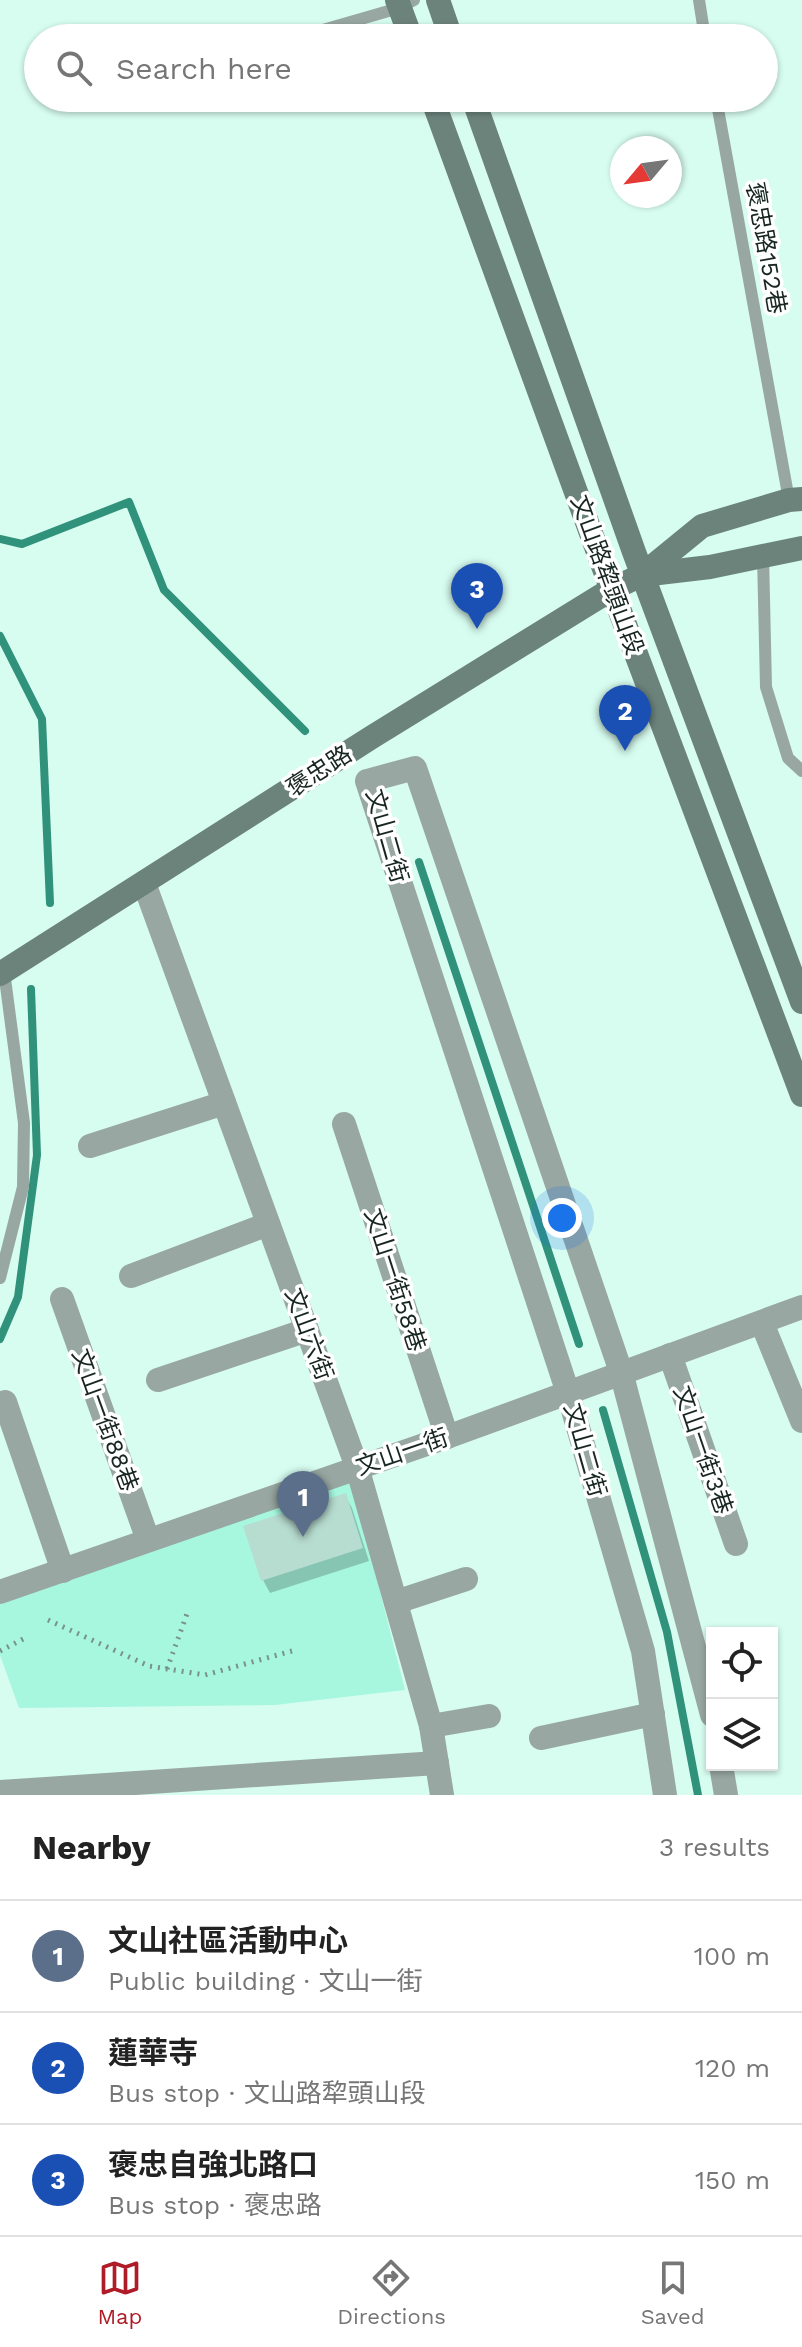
<!DOCTYPE html>
<html lang="en">
<head>
<meta charset="utf-8">
<style>
	body { margin:0; font-family:"Work Sans","Noto Sans TC",sans-serif; background:#f2f2f2; color:#222 }
	.controls { position:absolute; right:24px; bottom:24px; display:grid; overflow:hidden; border-radius:0px; box-shadow:0 2px 6px #0004 }
	.controls button { width:72px; height:72px; display:grid; place-items:center; padding:0; border:0; border-bottom:2px solid #e0e0e0; background:#fff; color:#222; font:40px sans-serif }
	.compass { position:absolute; left:610px; top:136px; width:72px; height:72px; border-radius:50%; background:#fff; box-shadow:0 2px 6px #0004; rotate:241deg }
	.you { position:absolute; left:562px; top:1218px; width:28px; height:28px; margin:-20px; border:6px solid #fff; border-radius:50%; background:#1a73e8; box-shadow:0 0 0 12px #1a73e833 }
	.badge { display:grid; place-items:center; width:52px; height:52px; border-radius:50%; background:#af1c28; color:#fff; font-size:26px; font-weight:700 }
	.pin { position:absolute; translate:-50% -66px; filter:drop-shadow(0 2px 4px #0008) }
	.pin::after { content:''; position:absolute; top:42px; width:28px; height:24px; background:inherit; clip-path:polygon(0 0,100% 0,50% 100%) }
	.list { margin:0; padding:0; list-style:none }
	h2 { display:flex; justify-content:space-between; align-items:center; height:104px; margin:0; padding:0 32px; font-size:34px }
	h2 small { font-size:26px; font-weight:400; color:#767676 }
	.list li { display:grid; grid-template-columns:52px 1fr auto; gap:24px; align-items:center; box-sizing:border-box; height:112px; padding:0 32px; border-top:2px solid #e0e0e0 }
	.list b { display:block; font-size:30px; white-space:nowrap }
	.list p { margin:0; font-size:26px; white-space:nowrap; color:#767676 }
	.list em { font-size:26px; font-style:normal; color:#767676 }
	.icon { flex:none; width:44px; height:44px; fill:none; stroke:currentColor; stroke-width:2; stroke-linecap:round; stroke-linejoin:round }
	.map { position:relative; flex:none; width:802px; height:1795px; overflow:hidden }
	.search { position:absolute; background:#fff; box-shadow:0 2px 6px #0004; left:24px; right:24px; top:24px; height:88px; display:flex; align-items:center; gap:20px; box-sizing:border-box; padding:0 28px; border-radius:44px; color:#767676; font-size:30px }
	.sheet { height:440px; background:#fff }
	nav { display:flex; justify-content:space-around; align-items:center; box-sizing:border-box; height:112px; border-top:2px solid #e0e0e0; background:#fff; font-size:22px; color:#767676 }
	nav a { display:grid; justify-items:center; gap:4px }
	nav .on { color:#af1c28 }
	.map>svg:first-child { display:block }
	.green { fill:#a7f7df }
	.shadow { fill:#0003 }
	.lines { fill:none; stroke-linecap:round; stroke-linejoin:round }
	.stream { stroke:#30927b; stroke-width:8 }
	.building { fill:#b7dcd0 }
	.path { stroke:#79928a; stroke-width:5; stroke-dasharray:2 6; stroke-linecap:butt }
	.lane { stroke:#98a7a2; stroke-width:12 }
	.street { stroke:#98a7a2; stroke-width:24 }
	.secondary { stroke:#6c837c; stroke-width:24 }
	.labels { text-anchor:middle; dominant-baseline:central; stroke-width:7; stroke-linejoin:round; paint-order:stroke }
	.street-label { font-size:24px; fill:#182622; stroke:#fff }
</style>
</head>
<body>
<div class="map">
<svg width="802" height="1795" viewBox="0 0 802 1795">
	<rect width="100%" height="100%" fill="#d7fcf0"/>
	<!-- green -->
	<path class="green" d="M352,1481L405,1690L275,1705L19,1708L0,1655V1604Z"/>
	<!-- shadow -->
	<path class="shadow" d="M345,1495L352,1508L369,1561L270,1593L263,1580Z"/>
	<g class="lines">
		<!-- stream -->
		<g class="stream">
			<path d="M0,539L22,544L129,502L164,590L305,731"/>
			<path d="M0,636L42,719L50,903"/>
			<path d="M419,862L579,1344"/>
			<path d="M0,1339L18,1297L37,1155L31,989"/>
			<path d="M603,1410L667,1632L698,1795"/>
		</g>
	</g>
	<!-- building -->
	<path class="building" d="M346,1493L363,1548L261,1581L243,1526Z"/>
	<g class="lines">
		<!-- path -->
		<g class="path">
			<path d="M48,1620L149,1666L205,1675L292,1651"/>
			<path d="M0,1651L27,1637"/>
			<path d="M167,1669L188,1611"/>
		</g>
		<!-- lane -->
		<g class="lane">
			<path d="M699,0L705,38"/>
			<path d="M295,38L399,8L414,0"/>
			<path d="M716,98L789,500"/>
			<path d="M78,101L90,98"/>
			<path d="M763,555L766,687L788,758L802,771"/>
			<path d="M0,1278L23,1187L24,1123L4,971"/>
		</g>
		<!-- street -->
		<g class="street">
			<path d="M144,883L357,1467L431,1726L442,1795"/>
			<path d="M344,1124L447,1437"/>
			<path d="M90,1146L224,1103"/>
			<path d="M131,1276L268,1224"/>
			<path d="M62,1299L148,1540"/>
			<path d="M762,1323L802,1421"/>
			<path d="M670,1355L736,1544"/>
			<path d="M158,1380L307,1330"/>
			<path d="M5,1402L63,1571"/>
			<path d="M0,1592L447,1437L802,1307"/>
			<path d="M396,1602L466,1579"/>
			<path d="M431,1726L489,1716"/>
			<path d="M541,1738L653,1714"/>
			<path d="M721,1765L726,1795"/>
			<path d="M0,1792L437,1763"/>
			<path d="M665,1795L643,1651L568,1393L367,781L415,768L621,1372L712,1715"/>
		</g>
		<!-- secondary -->
		<g class="secondary">
			<path d="M397,0L411,38"/>
			<path d="M438,0L451,38"/>
			<path d="M432,98L603,566L802,1095"/>
			<path d="M473,98L634,552L802,1002"/>
			<path d="M642,575L710,567L802,548"/>
			<path d="M0,974L372,737L612,589L642,575L702,526L789,500L802,499"/>
		</g>
	</g>
	<g class="labels">
		<!-- street labels -->
		<g class="street-label">
			<text transform="translate(766 248) rotate(80)">褒忠路152巷</text>
			<text transform="translate(607 575) rotate(70)">文山路犂頭山段</text>
			<text transform="translate(319 771) rotate(-33)">褒忠路</text>
			<text transform="translate(387 836) rotate(74)">文山二街</text>
			<text transform="translate(395 1280) rotate(72)">文山一街58巷</text>
			<text transform="translate(309 1334) rotate(70)">文山六街</text>
			<text transform="translate(105 1420) rotate(70)">文山一街88巷</text>
			<text transform="translate(585 1450) rotate(74)">文山二街</text>
			<text transform="translate(703 1450) rotate(71)">文山一街3巷</text>
			<text transform="translate(402 1452) rotate(-19)">文山一街</text>
		</g>
	</g>
</svg>
<div class="controls">
<button><svg class="icon" aria-label="locate" viewBox="0 0 24 24"><circle cx="12" cy="12" r="6"/><path d="M12 2v4M12 18v4M2 12h4M18 12h4"/></svg></button>
<button><svg class="icon" aria-label="layers" viewBox="0 0 24 24"><path d="M12 4l9 5-9 5-9-5zM3 14l9 5 9-5"/></svg></button>
</div>
<svg class="compass" viewBox="-18 -18 36 36"><path d="M0-13l5 13h-10z" fill="#e53935"/><path d="M0 13l5-13h-10z" fill="#767676"/></svg>
<div class="you"></div>
<div class="pin badge" style="left:303px;top:1537px;background:#5c6f8a">1</div>
<div class="pin badge" style="left:625px;top:751px;background:#1a4fb4">2</div>
<div class="pin badge" style="left:477px;top:629px;background:#1a4fb4">3</div>
<div class="search"><svg class="icon" aria-label="search" viewBox="0 0 24 24"><circle cx="10" cy="10" r="6"/><path d="M15 15l6 6"/></svg>Search here</div>
</div>
<section class="sheet">
<h2>Nearby<small>3 results</small></h2>
<ul class="list">
<li><span class="badge" style="background:#5c6f8a">1</span><div><b>文山社區活動中心</b><p>Public building · 文山一街</p></div><em>100 m</em></li>
<li><span class="badge" style="background:#1a4fb4">2</span><div><b>蓮華寺</b><p>Bus stop · 文山路犂頭山段</p></div><em>120 m</em></li>
<li><span class="badge" style="background:#1a4fb4">3</span><div><b>褒忠自強北路口</b><p>Bus stop · 褒忠路</p></div><em>150 m</em></li>
</ul>
</section>
<nav>
<a class="on"><svg class="icon" aria-label="map" viewBox="0 0 24 24"><path d="M3 6l6-2 6 2 6-2v14l-6 2-6-2-6 2zM9 4v14M15 6v14"/></svg>Map</a>
<a><svg class="icon" aria-label="directions" viewBox="0 0 24 24"><path d="M12 3l9 9-9 9-9-9zM9 14v-3h6M13 9l2 2-2 2"/></svg>Directions</a>
<a><svg class="icon" aria-label="saved" viewBox="0 0 24 24"><path d="M7 4h10v16l-5-4-5 4z"/></svg>Saved</a>
</nav>
</body>
</html>
